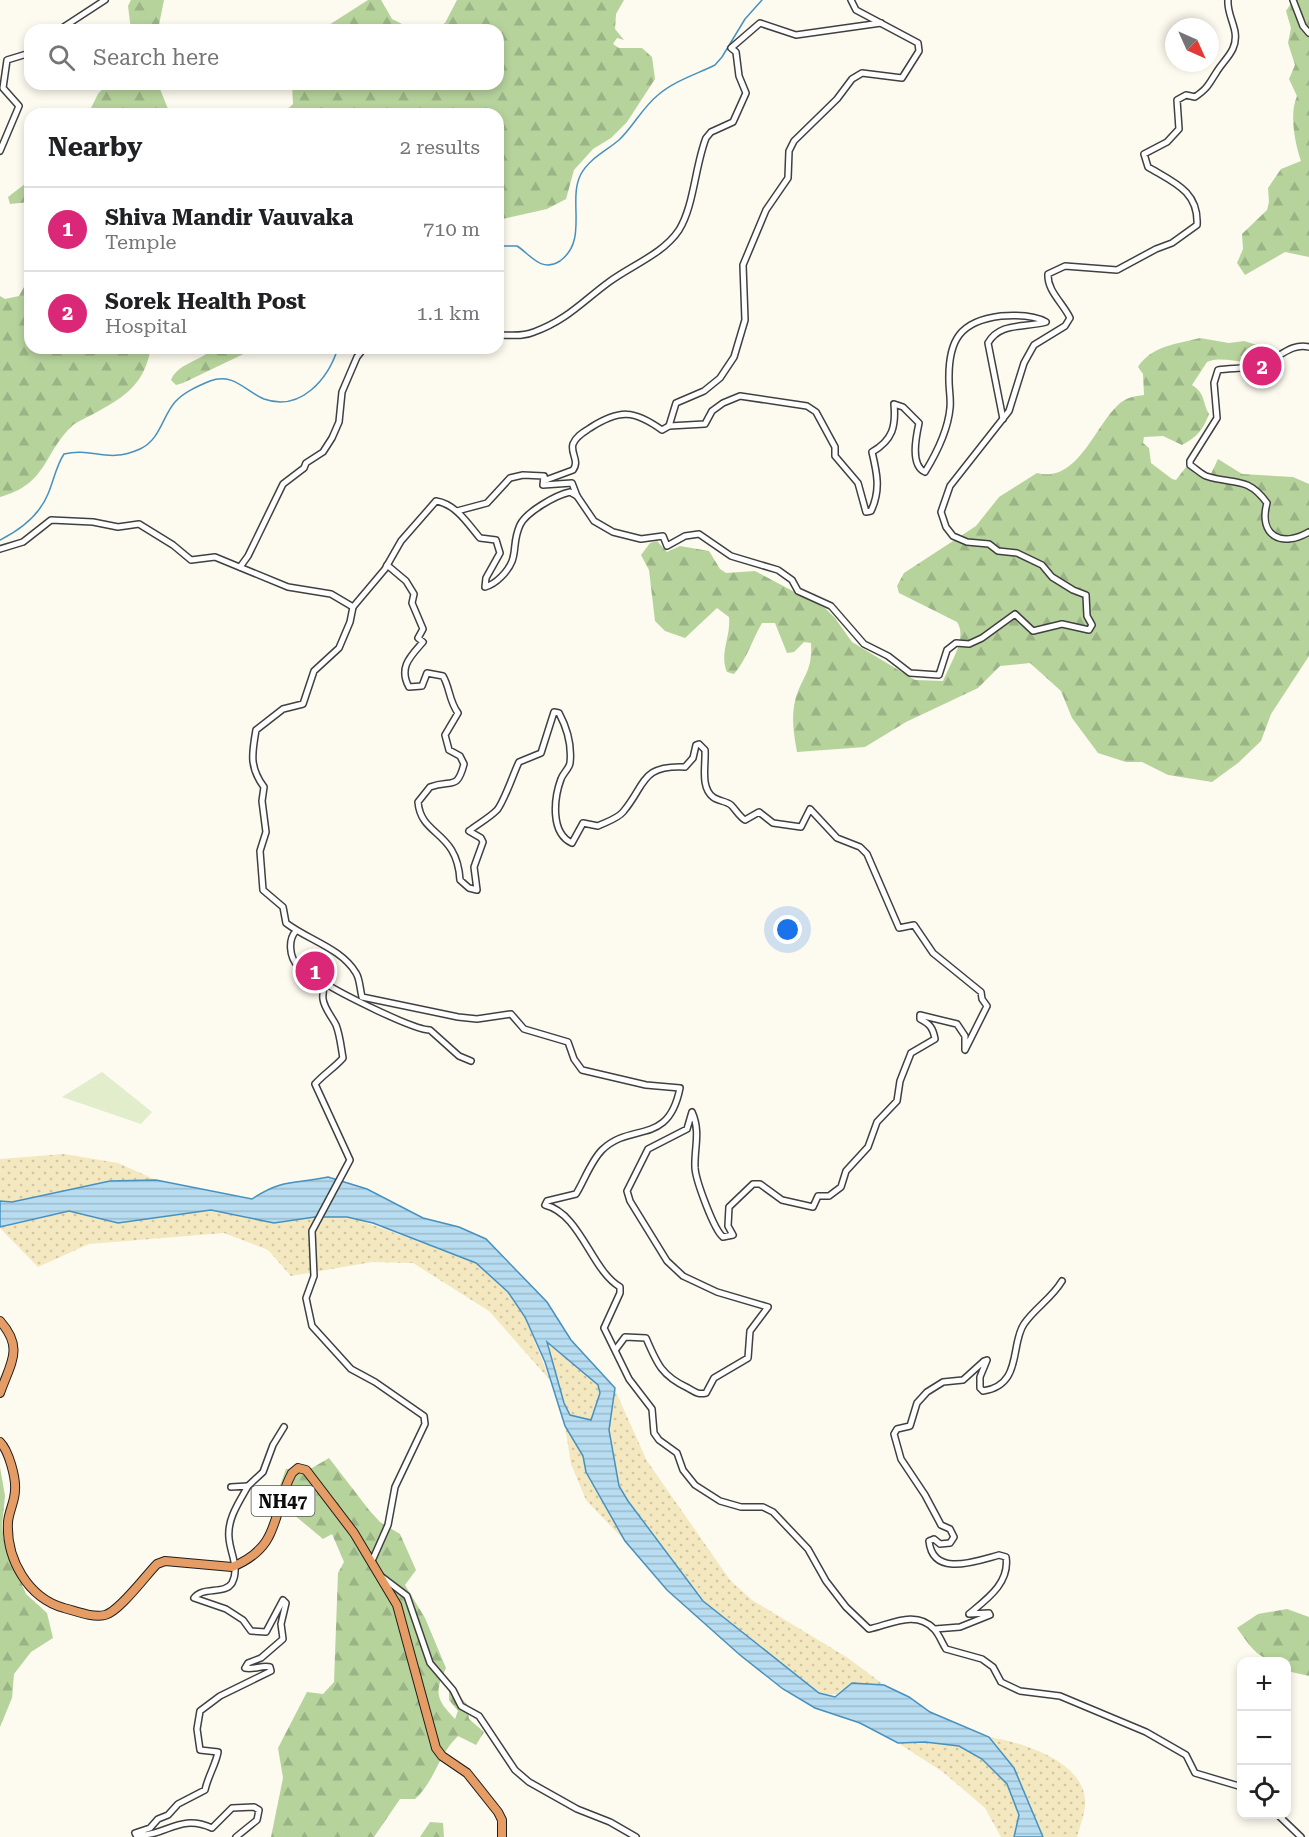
<!DOCTYPE html>
<html lang="en">
<head>
<meta charset="utf-8">
<style>
	body { margin:0; font-family:"Roboto Serif",serif; background:#f6f6f6; color:#202124 }
	.controls { position:absolute; right:18px; bottom:18px; display:grid; overflow:hidden; border-radius:12px; box-shadow:0 3px 9px #0003 }
	.controls button { width:54px; height:54px; display:grid; place-items:center; padding:0; border:0; border-bottom:2px solid #e0e0e0; background:#fff; color:#202124; font:30px sans-serif }
	.compass { position:absolute; left:1165px; top:18px; width:54px; height:54px; border-radius:50%; background:#fff; box-shadow:0 3px 9px #0003; rotate:135deg }
	.you { position:absolute; left:788px; top:930px; width:21px; height:21px; margin:-15px; border:4px solid #fff; border-radius:50%; background:#1a73e8; box-shadow:0 0 0 9px #1a73e833 }
	.badge { display:grid; place-items:center; width:39px; height:39px; border-radius:50%; background:#db2777; color:#fff; font-size:20px; font-weight:700 }
	.pin { position:absolute; translate:-50% -50%; border:3px solid #fff; box-shadow:0 2px 6px #0006 }
	.list { margin:0; padding:0; list-style:none }
	h2 { display:flex; justify-content:space-between; align-items:center; height:78px; margin:0; padding:0 24px; font-size:26px }
	h2 small { font-size:20px; font-weight:400; color:#757577 }
	.list li { display:grid; grid-template-columns:39px 1fr auto; gap:18px; align-items:center; box-sizing:border-box; height:84px; padding:0 24px; border-top:2px solid #e0e0e0 }
	.list b { display:block; font-size:22px; white-space:nowrap }
	.list p { margin:0; font-size:20px; white-space:nowrap; color:#757577 }
	.list em { font-size:20px; font-style:normal; color:#757577 }
	.icon { flex:none; width:33px; height:33px; fill:none; stroke:currentColor; stroke-width:2; stroke-linecap:round; stroke-linejoin:round }
	.map { position:relative; flex:none; width:1309px; height:1837px; overflow:hidden }
	.search { position:absolute; background:#fff; box-shadow:0 3px 9px #0003; left:24px; top:24px; width:480px; height:66px; display:flex; align-items:center; gap:15px; box-sizing:border-box; padding:0 21px; border-radius:18px; color:#757577; font-size:22px }
	.panel { position:absolute; background:#fff; box-shadow:0 3px 9px #0003; left:24px; top:108px; width:480px; height:246px; border-radius:18px }
	.map>svg:first-child { display:block }
	.forest { fill:url(#forest-firs) }
	.sand { fill:url(#sand-dots) }
	.pitch { fill:#e2edcc }
	.water { fill:url(#water-rules); stroke:#4791bf; stroke-width:1.5; fill-rule:evenodd }
	.lines { fill:none; stroke-linecap:round; stroke-linejoin:round }
	.stream { stroke:#4791bf; stroke-width:1.5 }
	.minor-casing { stroke:#404040; stroke-width:8 }
	.highway-casing { stroke:#1e1e1e; stroke-width:10 }
	.minor { stroke:#fff; stroke-width:5 }
	.highway { stroke:#e59d65; stroke-width:8 }
	.labels { text-anchor:middle; dominant-baseline:central; stroke-width:6; stroke-linejoin:round; paint-order:stroke }
	.shield { fill:#fff; stroke:#565656; stroke-width:1.5 }
	.shield-label { font-size:18px; font-weight:bold; fill:#0d0d0d }
</style>
</head>
<body>
<div class="map">
<svg width="1309" height="1837" viewBox="0 0 1309 1837">
	<defs>
		<pattern id="forest-firs" width="22" height="20" patternUnits="userSpaceOnUse" patternTransform="scale(1.5)"><rect width="22" height="20" fill="#b6d39c"/><path d="M5 1l3.5 6h-7zM16 11l3.5 6h-7z" fill="#9bb485"/></pattern>
		<pattern id="sand-dots" width="8" height="8" patternUnits="userSpaceOnUse" patternTransform="scale(1.5)"><rect width="8" height="8" fill="#f4e8c0"/><path d="M2 2h.1M6 6h.1" fill="none" stroke="#d0c6a4" stroke-width="1.8" stroke-linecap="round"/></pattern>
		<pattern id="water-rules" width="6" height="5" patternUnits="userSpaceOnUse" patternTransform="scale(1.5)"><rect width="6" height="5" fill="#b8dcf0"/><path d="M0 2.5h6" fill="none" stroke="#9dbccd"/></pattern>
	</defs>
	<rect width="100%" height="100%" fill="#fdfaef"/>
	<!-- forest -->
	<g class="forest">
		<path d="M131,0H164L158,30H131L128,6Z"/>
		<path d="M368,0H381L392,19L414,30H321Z"/>
		<path d="M457,0H624L616,14L615,29L624,40L617,38L613,44L619,48H642L652,57L655,79L627,122L611,138L593,149L574,170L566,199L547,209L498,220V114H282L293,104L292,84H498V30H433L445,23Z"/>
		<path d="M1293,0H1309V257L1285,252L1245,275L1237,263L1243,249L1242,234L1267,210L1269,202L1268,188L1281,169L1301,161C1295,143 1289,114 1297,96L1289,79L1295,65L1288,43L1291,28L1286,11Z"/>
		<path d="M107,84H158L170,114H88L98,94Z"/>
		<path d="M30,180V202L10,204L8,197Z"/>
		<path d="M30,276V348H151C144,383 128,395 97,412C90,416 80,420 73,425C43,453 48,484 0,497V296L5,299L19,296Z"/>
		<path d="M1200,338L1229,343L1244,341L1267,348C1255,374 1228,353 1207,362L1192,385C1206,394 1202,402 1209,414C1203,430 1197,437 1182,445L1163,436L1144,437L1143,443L1149,448L1151,463L1172,479L1176,480L1186,467L1208,480L1218,459L1242,474L1293,477L1309,484V656L1271,714L1261,741L1238,763L1212,782L1168,775L1142,762H1126L1098,753L1072,718L1061,691L1030,663L1000,666L978,688L906,722L865,747L797,752C794,735 791,719 795,701C801,677 813,673 811,643L804,642L794,652L787,653L775,623H762C752,640 747,659 734,674L727,672C719,653 731,637 729,617L717,608L685,638L665,631L655,621L649,570L641,555L650,543L657,541L667,552L680,546L709,551L720,569L726,573L755,571L825,608L835,618L852,642L915,680L943,681C950,663 968,638 957,622L899,593L897,586L904,573L976,526L999,497L1037,473C1077,484 1095,426 1118,405C1125,398 1134,396 1144,395L1143,374L1138,367C1152,345 1178,344 1200,338Z"/>
		<path d="M213,348H256L183,383L176,385L171,380C178,363 200,362 213,348Z"/>
		<path d="M329,1458L369,1510L380,1522L400,1534L416,1570L405,1585L425,1618L446,1668C434,1693 436,1699 455,1719L458,1711L449,1700V1687L467,1704L469,1719L484,1732L476,1745L458,1736C438,1755 435,1781 415,1799H400L374,1837H271L283,1778L278,1748L307,1692L323,1694L334,1682L338,1573L344,1562L332,1534L323,1539L275,1499L286,1469L312,1468Z"/>
		<path d="M0,1467L5,1496L2,1525L4,1542L26,1594L47,1613L53,1638L31,1652L14,1674L12,1698L0,1727Z"/>
		<path d="M1287,1609L1309,1617V1676L1287,1671L1286,1662C1259,1662 1252,1649 1237,1628L1258,1614Z"/>
		<path d="M430,1822L443,1823L444,1837H420Z"/>
	</g>
	<!-- sand -->
	<g class="sand">
		<path d="M64,1154L118,1163L156,1180L110,1181L12,1202L0,1201V1159Z"/>
		<path d="M211,1210L274,1223L318,1216L354,1218L476,1263L508,1292L525,1317L550,1380L489,1311L413,1263L372,1262L291,1276L268,1250L224,1233L89,1244L38,1267L0,1228L69,1211L118,1223Z"/>
		<path d="M546,1341L597,1385L600,1393L591,1421L570,1415L564,1403Z"/>
		<path d="M615,1390L647,1461L730,1580L752,1600L848,1658L884,1685C857,1682 846,1699 819,1693L703,1601L628,1501L619,1486L609,1430Z"/>
		<path d="M565,1426L583,1456L586,1472L625,1541L586,1500L571,1464Z"/>
		<path d="M989,1737C1021,1742 1083,1761 1085,1800C1086,1811 1080,1826 1077,1837H1043L1014,1768Z"/>
		<path d="M925,1742C936,1743 948,1743 958,1746C987,1754 1013,1785 1019,1814C1020,1821 1016,1830 1014,1837H1001L985,1808L943,1772L898,1743Z"/>
	</g>
	<!-- pitch -->
	<path class="pitch" d="M102,1072L152,1112L141,1124L62,1097Z"/>
	<!-- water -->
	<path class="water" d="M328,1177L367,1189L423,1218L459,1227L486,1239L547,1302L571,1340L615,1388L609,1430L619,1486L628,1501L703,1601L819,1693L835,1697L852,1683L884,1685L909,1697L930,1712L989,1737L1014,1768L1043,1837H1014L1019,1815L1007,1784L982,1759L959,1746L925,1742L898,1743L860,1723L815,1708L783,1689L740,1655L667,1590L625,1541L586,1472L583,1456L565,1426L545,1362L525,1317L508,1292L476,1263L373,1223L347,1217H315L274,1223L211,1210L118,1223L69,1211L0,1227V1201L12,1202L110,1181L156,1180L252,1199C283,1178 296,1184 328,1177ZM547,1342L598,1385L600,1393L591,1420L570,1415L564,1403Z"/>
	<g class="lines">
		<!-- stream -->
		<g class="stream">
			<path d="M498,246H517C531,255 541,273 560,261C589,240 567,200 581,174C589,159 606,151 619,140C633,127 642,108 658,95C674,81 697,74 715,65L722,57L745,19L762,0"/>
			<path d="M0,540C20,530 39,516 48,494C54,480 56,466 64,454C93,447 107,464 140,449C160,440 162,417 175,402C184,392 198,386 210,381C233,372 245,391 264,399C301,412 328,379 338,348"/>
		</g>
		<!-- minor casing -->
		<g class="minor-casing">
			<g id="minor">
				<path d="M1293,0L1303,26L1309,33"/>
				<path d="M59,30L105,0"/>
				<path d="M0,151L19,106L3,88L7,60L30,53"/>
				<path d="M498,335C510,335 523,337 534,332C567,320 583,301 609,282C632,265 663,254 679,230C694,206 695,166 706,138L711,132L733,122L746,93L739,76L736,52L731,48L760,23L796,35L881,23"/>
				<path d="M1309,347C1291,342 1277,360 1261,365C1248,369 1232,368 1218,370L1214,383L1217,418L1190,461V465C1195,468 1201,474 1206,476C1232,485 1247,475 1267,503C1258,536 1282,548 1309,532"/>
				<path d="M669,426L705,424L712,411L723,403L740,396L807,406L816,412L835,447V456L858,483L866,512L871,511C881,490 877,473 872,452C893,440 896,426 894,404L903,407L919,423C916,437 910,465 925,472C936,454 948,430 950,408C951,399 949,390 949,381C948,340 960,321 1001,316C1015,315 1034,315 1046,322C1024,328 1000,322 988,343L1003,419"/>
				<path d="M544,477L546,480L573,470C580,461 570,453 573,444C576,436 584,432 590,428C620,409 634,410 662,430L669,426L676,403L704,391L720,378L734,357L745,320L743,265L766,210L788,178L789,151L794,141L837,99L852,79L862,73L902,78L919,51L918,43L856,10L851,0"/>
				<path d="M457,511L487,503L510,478L523,475L544,476L543,485L572,483L577,496"/>
				<path d="M0,549L23,542L51,520L93,522L118,527L139,524L173,545L191,560L215,557L288,587L331,594L353,607L385,569L401,541L436,501C456,504 468,524 480,538L496,540L500,553L486,578L485,587C492,585 496,582 501,577C521,557 510,547 520,525C526,512 556,495 570,492L577,496L594,521L613,532L641,539L663,536L667,546L685,536L699,534L731,556L778,570L792,580L798,591L831,606L864,644L888,656L910,673L939,675L947,650L956,643L969,644L982,638L1015,614L1033,631L1062,624L1089,630L1092,625L1087,616L1086,595L1073,590L1052,577L1042,565L1017,553L998,551L989,544L967,542L953,536L946,527L941,512L950,486L1009,411L1024,363L1034,345L1065,326L1070,318C1063,303 1047,291 1048,274L1065,266L1117,270L1156,249L1172,243L1197,225C1199,191 1173,182 1148,167L1144,154L1167,142L1179,129L1177,100L1186,95L1195,97C1208,88 1208,85 1216,73C1224,59 1238,51 1235,32C1233,21 1227,11 1228,0"/>
				<path d="M387,565L406,581L414,594L412,603L423,629L418,638L423,642C411,656 398,667 409,687L422,686L427,673L443,676C450,688 449,701 458,713L445,735L449,750L460,756L464,764C457,791 452,779 430,787L418,802C421,837 457,830 460,880L469,888L477,890L474,867L483,842L481,838L469,831C478,824 489,818 497,810C504,802 514,772 519,762L541,753L554,712L559,713C567,728 572,745 570,763C569,769 563,773 561,779C554,798 550,833 572,843L583,823L598,826C606,822 617,819 623,812C646,785 640,765 685,767L693,758L696,745L699,744L705,750C706,765 700,787 713,797C718,801 726,801 731,805C736,810 739,816 745,820L759,812L773,823L801,827L810,809L837,838L860,847L867,854L899,928L914,925L933,953L981,992L982,999L987,1006L965,1050V1036L957,1024L920,1015V1019C930,1024 933,1028 935,1039L911,1053L900,1081L897,1101L877,1122L868,1147L846,1171L841,1187L829,1196H818L813,1207L782,1200L760,1184H753L729,1207L728,1226L733,1235L723,1237C714,1230 696,1181 695,1168C694,1148 701,1132 692,1112L687,1129L648,1149L627,1191L630,1201L667,1261L683,1276L717,1292L768,1307L750,1331L748,1358L714,1378L706,1393C698,1395 695,1392 688,1388C662,1376 657,1364 646,1338L625,1337L616,1349"/>
				<path d="M240,567L248,556L283,484L304,468L306,463L323,452L332,438L339,422L342,392L357,357L364,348"/>
				<path d="M353,607L350,622L339,648L314,671L303,704L283,709L256,730C252,753 249,767 264,787L262,801L266,832L260,851L263,890L283,907L286,923C308,940 341,948 356,973C360,979 360,990 362,997L458,1017L477,1019L511,1014L524,1029L568,1042L574,1059L582,1070L646,1085L680,1088C668,1147 632,1121 602,1150C591,1161 584,1181 576,1194L547,1201L545,1205C581,1214 591,1270 620,1287V1293L604,1328L629,1379L652,1409L654,1433L659,1440L677,1453L683,1470L695,1485L720,1501L741,1507H763L773,1512L808,1549L826,1581L846,1607L869,1629C889,1625 916,1609 934,1629C939,1634 942,1643 946,1649L982,1659L993,1667L1001,1682L1020,1691L1060,1696L1146,1732L1186,1755L1195,1773L1242,1787"/>
				<path d="M296,931C288,939 289,957 298,966C304,972 316,973 321,981C326,988 322,992 323,999C324,1008 332,1017 336,1025C340,1035 341,1047 343,1058C334,1068 324,1074 315,1084L350,1160L312,1231L314,1276L306,1298L312,1326L351,1369L375,1382L424,1416L425,1424L395,1487L388,1525L372,1561"/>
				<path d="M323,982C340,993 413,1030 430,1030L459,1056L471,1061"/>
				<path d="M248,1486L263,1472L273,1445L284,1427"/>
				<path d="M231,1487L248,1486C239,1502 227,1519 229,1538C230,1553 240,1568 232,1583C225,1595 202,1586 194,1598L226,1609L243,1620L251,1631L266,1632L283,1600L286,1603L281,1624L283,1639L261,1658L248,1663L245,1668C254,1670 262,1665 270,1667L271,1671L220,1696L200,1711L197,1729L200,1750L218,1752C216,1764 208,1776 205,1790L178,1804L168,1815L158,1819L150,1828L135,1833L136,1835C166,1837 179,1813 212,1828L232,1808L254,1807L259,1810L257,1820L236,1837"/>
				<path d="M382,1577L407,1596L430,1663L453,1690L461,1706L479,1716L515,1770L529,1782L577,1809L610,1822L636,1837"/>
				<path d="M935,1629L960,1627L990,1615L989,1613L969,1614C987,1599 1010,1583 1006,1557L999,1555C976,1561 933,1578 929,1541L934,1539L940,1544L950,1543L954,1537L950,1529L941,1525L925,1495L901,1459L894,1434L897,1429L910,1426L917,1403L927,1392L943,1382L963,1380L984,1361L987,1360L980,1377V1388L983,1391C1023,1385 1010,1344 1024,1324C1035,1308 1052,1298 1062,1281"/>
				<path d="M1277,1814L1301,1837"/>
			</g>
		</g>
		<!-- highway casing -->
		<g class="highway-casing">
			<g id="highway">
				<path d="M0,1321C24,1348 11,1362 0,1393"/>
				<path d="M0,1442C9,1451 16,1478 15,1490C15,1501 9,1511 8,1522C6,1559 28,1598 64,1608C76,1611 92,1618 105,1615C119,1612 146,1575 157,1564L165,1561L232,1567C283,1546 271,1512 292,1473L298,1468L306,1470L354,1533L397,1605L436,1748L442,1756L467,1773L498,1812L502,1820V1837"/>
			</g>
		</g>
		<!-- minor -->
		<use href="#minor" class="minor"/>
		<!-- highway -->
		<use href="#highway" class="highway"/>
	</g>
	<g class="labels">
		<!-- shield labels -->
		<rect class="shield" x="251.5" y="1486" width="63" height="30" rx="4.5"/>
		<g class="shield-label">
			<text x="283" y="1501">NH47</text>
		</g>
	</g>
</svg>
<div class="controls">
<button>+</button>
<button>−</button>
<button><svg class="icon" aria-label="locate" viewBox="0 0 24 24"><circle cx="12" cy="12" r="6"/><path d="M12 2v4M12 18v4M2 12h4M18 12h4"/></svg></button>
</div>
<svg class="compass" viewBox="-18 -18 36 36"><path d="M0-13l5 13h-10z" fill="#e53935"/><path d="M0 13l5-13h-10z" fill="#757577"/></svg>
<div class="you"></div>
<div class="pin badge" style="left:315px;top:971px">1</div>
<div class="pin badge" style="left:1262px;top:366px">2</div>
<div class="search"><svg class="icon" aria-label="search" viewBox="0 0 24 24"><circle cx="10" cy="10" r="6"/><path d="M15 15l6 6"/></svg>Search here</div>
<section class="panel">
<h2>Nearby<small>2 results</small></h2>
<ul class="list">
<li><span class="badge">1</span><div><b>Shiva Mandir Vauvaka</b><p>Temple</p></div><em>710 m</em></li>
<li><span class="badge">2</span><div><b>Sorek Health Post</b><p>Hospital</p></div><em>1.1 km</em></li>
</ul>
</section>
</div>
</body>
</html>
